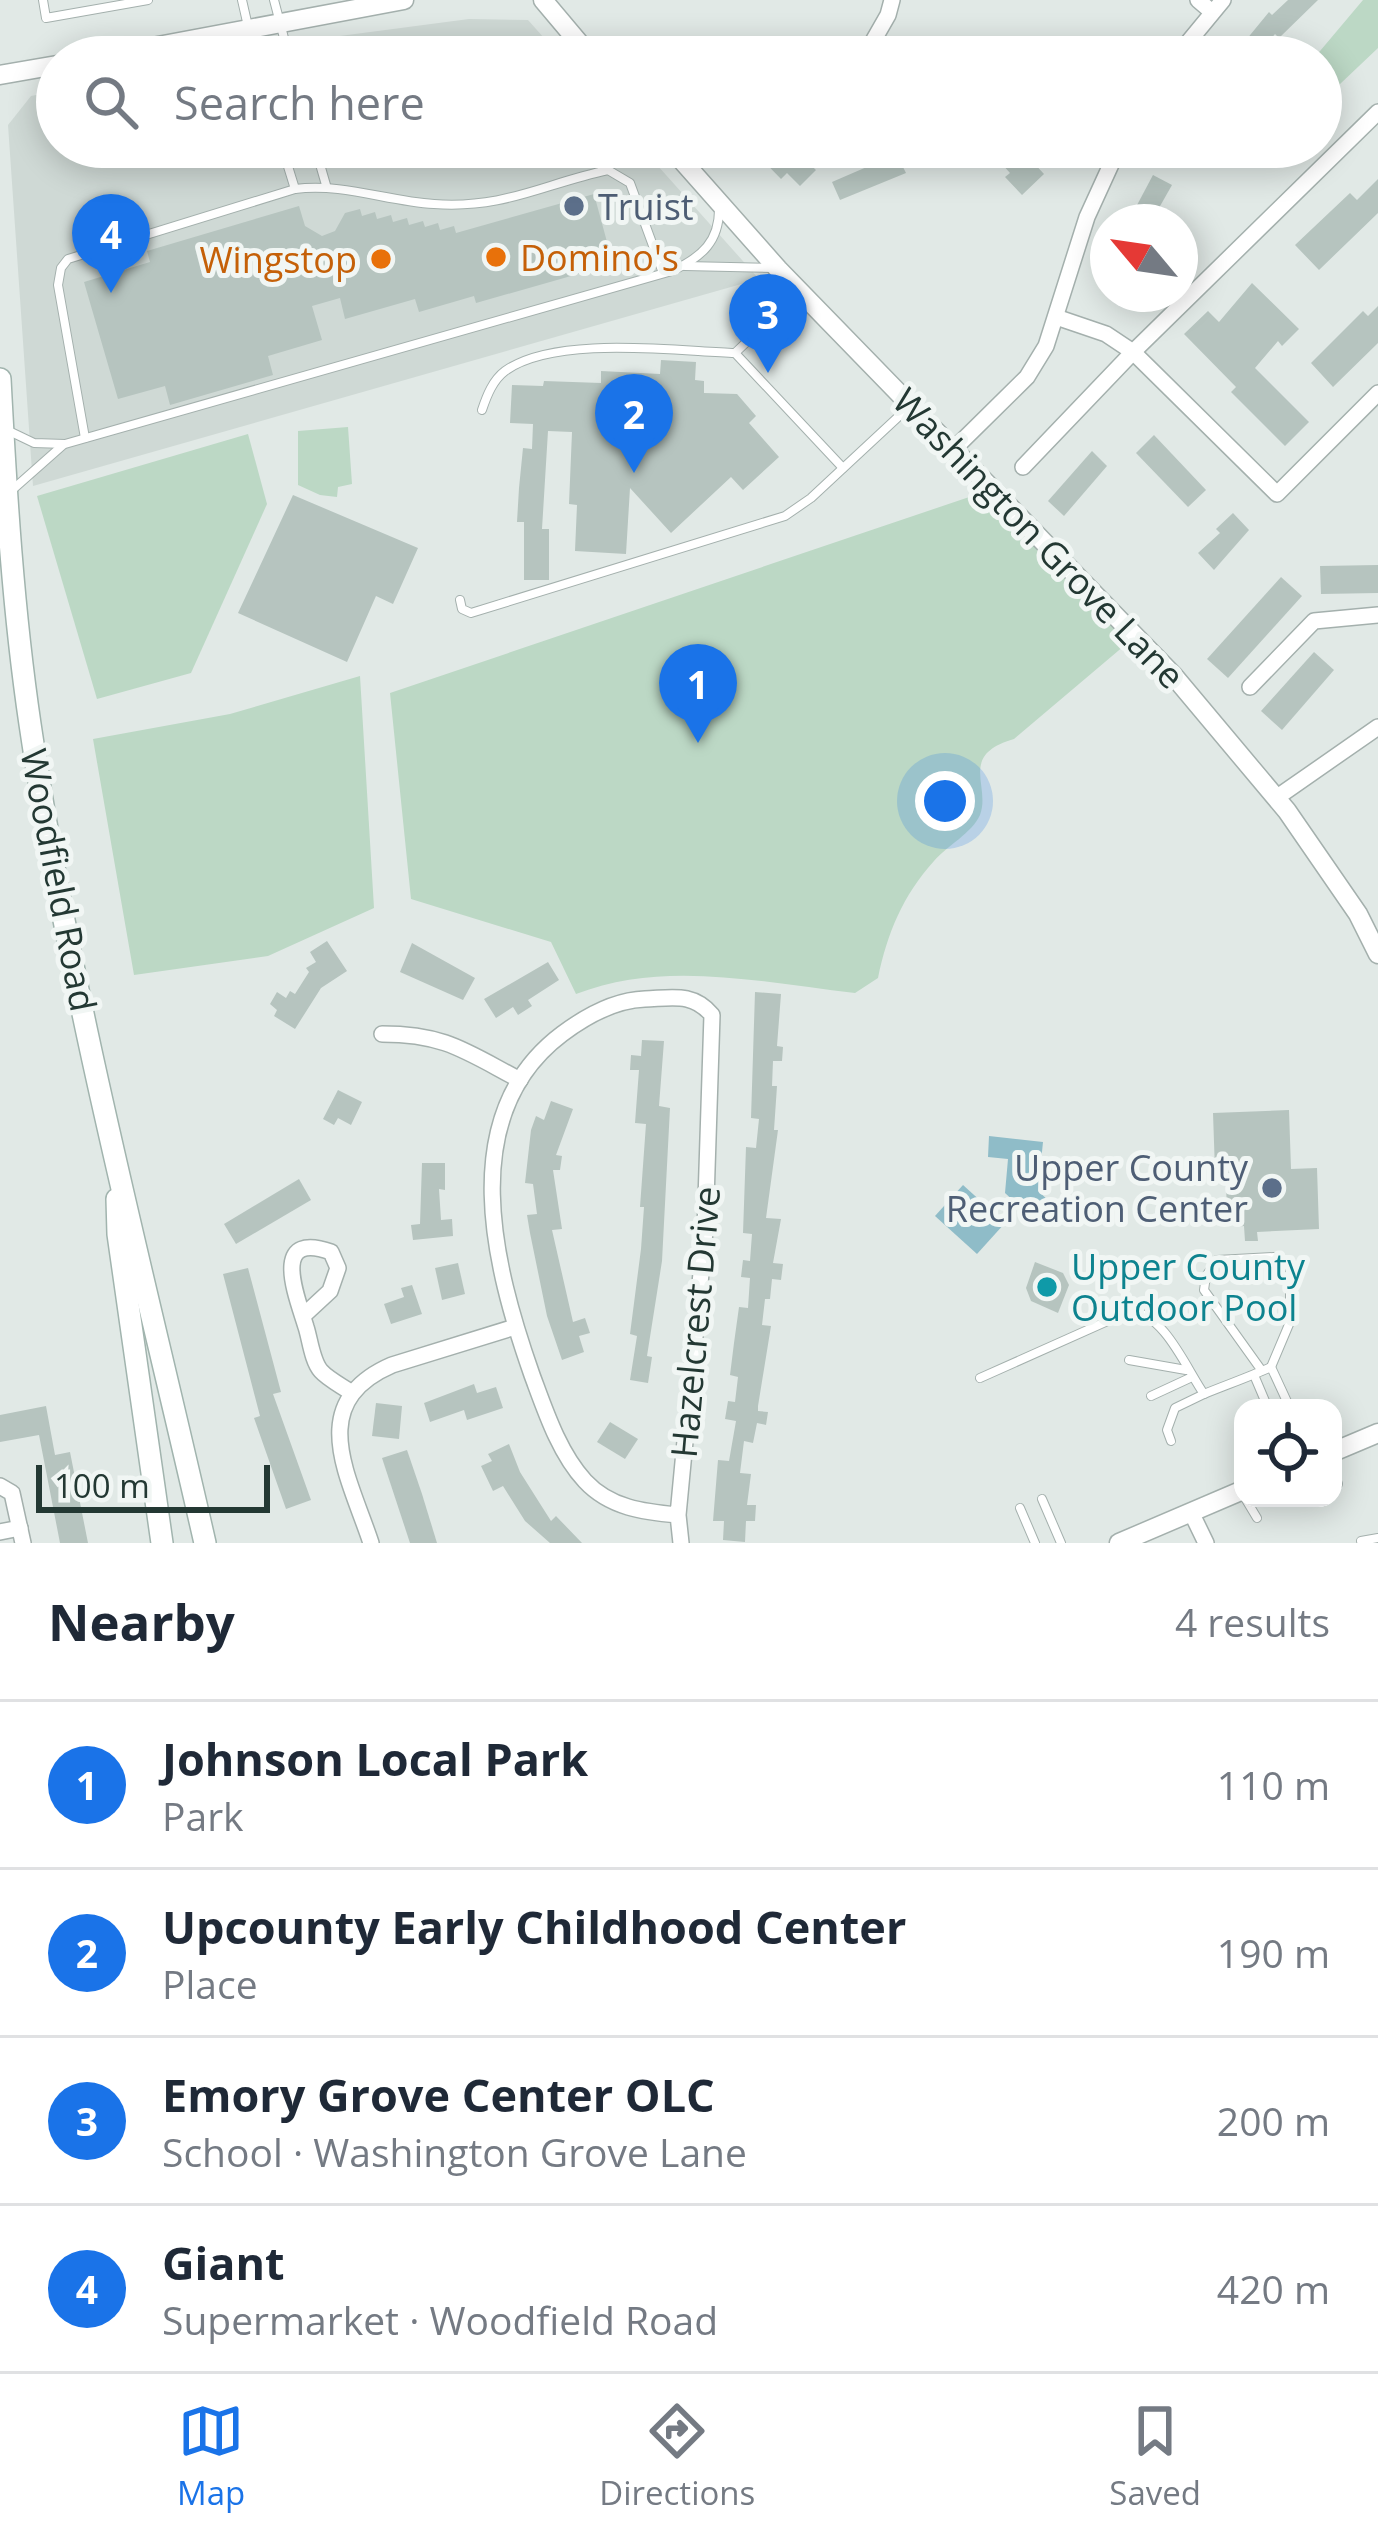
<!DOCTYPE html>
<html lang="en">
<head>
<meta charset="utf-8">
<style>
	body { margin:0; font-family:"Open Sans",sans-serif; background:#f2f2f3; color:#1f2937 }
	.controls { position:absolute; right:36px; bottom:36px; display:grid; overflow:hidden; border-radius:24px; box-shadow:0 6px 30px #0003 }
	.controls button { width:108px; height:108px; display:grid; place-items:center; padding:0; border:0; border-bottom:3px solid #e0e1e3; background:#fff; color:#1f2937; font:60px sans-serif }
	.compass { position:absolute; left:1090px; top:204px; width:108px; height:108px; border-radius:50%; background:#fff; box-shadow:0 6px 30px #0003; rotate:299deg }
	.scale { position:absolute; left:36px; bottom:30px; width:234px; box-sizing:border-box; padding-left:12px; border:6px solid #233833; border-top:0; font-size:33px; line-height:42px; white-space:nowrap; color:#233833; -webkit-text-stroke:9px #f1f6f4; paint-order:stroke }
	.you { position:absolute; left:945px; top:801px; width:42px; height:42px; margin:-30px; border:9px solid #fff; border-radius:50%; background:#1a73e8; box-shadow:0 0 0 18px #1a73e833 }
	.badge { display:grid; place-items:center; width:78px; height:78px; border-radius:50%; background:#1a73e8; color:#fff; font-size:39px; font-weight:700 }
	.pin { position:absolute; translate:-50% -99px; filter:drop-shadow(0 3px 6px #0008) }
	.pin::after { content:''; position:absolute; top:63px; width:42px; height:36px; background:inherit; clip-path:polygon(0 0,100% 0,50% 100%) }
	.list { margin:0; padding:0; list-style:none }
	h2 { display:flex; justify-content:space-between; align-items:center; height:156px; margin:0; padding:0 48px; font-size:51px }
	h2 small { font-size:39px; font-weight:400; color:#747a83 }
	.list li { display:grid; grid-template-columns:78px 1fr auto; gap:36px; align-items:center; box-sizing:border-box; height:168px; padding:0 48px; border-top:3px solid #e0e1e3 }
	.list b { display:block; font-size:45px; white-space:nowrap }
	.list p { margin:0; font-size:39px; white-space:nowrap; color:#747a83 }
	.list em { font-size:39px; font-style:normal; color:#747a83 }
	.icon { flex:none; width:66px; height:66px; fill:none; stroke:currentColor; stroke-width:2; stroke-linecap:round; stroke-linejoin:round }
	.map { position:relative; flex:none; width:1378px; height:1543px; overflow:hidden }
	.search { position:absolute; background:#fff; box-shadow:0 6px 30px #0003; left:36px; right:36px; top:36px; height:132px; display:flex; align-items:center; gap:30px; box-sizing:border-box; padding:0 42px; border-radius:66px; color:#747a83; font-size:45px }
	.sheet { height:828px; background:#fff }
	nav { display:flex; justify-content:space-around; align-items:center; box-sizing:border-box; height:168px; border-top:3px solid #e0e1e3; background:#fff; font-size:33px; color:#747a83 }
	nav a { display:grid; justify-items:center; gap:6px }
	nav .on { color:#1a73e8 }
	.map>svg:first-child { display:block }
	.built { fill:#cfd9d5 }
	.green { fill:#bcd8c5 }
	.water { fill:#8fbcc8 }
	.building { fill:#b6c4bf }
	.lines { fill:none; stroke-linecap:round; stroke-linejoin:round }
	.service-casing { stroke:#a4b0ad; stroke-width:10 }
	.minor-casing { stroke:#a4b0ad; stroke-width:18 }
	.tertiary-casing { stroke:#a4b0ad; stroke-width:21 }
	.secondary-casing { stroke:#a1b4ae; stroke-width:24 }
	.service { stroke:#fff; stroke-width:8 }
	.minor { stroke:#fff; stroke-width:15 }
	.tertiary { stroke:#fff; stroke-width:18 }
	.secondary { stroke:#fff; stroke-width:21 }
	.service-dot { fill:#5c6f8a; stroke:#f1f6f4; stroke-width:4.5 }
	.food-dot { fill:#e8710a; stroke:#f1f6f4; stroke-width:4.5 }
	.culture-dot { fill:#0f9aa8; stroke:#f1f6f4; stroke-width:4.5 }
	.labels { text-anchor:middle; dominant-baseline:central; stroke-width:10; stroke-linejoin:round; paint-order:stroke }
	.service-label { font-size:36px; fill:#4e5e75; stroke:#f1f6f4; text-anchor:start }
	.food-label { font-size:36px; fill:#c56008; stroke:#f1f6f4; text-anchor:start }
	.street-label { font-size:36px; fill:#233833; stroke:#f1f6f4 }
	.culture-label { font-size:36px; fill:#0d838f; stroke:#f1f6f4; text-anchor:start }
</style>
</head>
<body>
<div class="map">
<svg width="1378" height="1543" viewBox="0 0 1378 1543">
	<rect width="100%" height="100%" fill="#e1e9e6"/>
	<!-- built -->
	<g class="built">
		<path d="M469,19L528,20L561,57H229L317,39Z"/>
		<path d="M57,91V147H641L759,279L33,486L8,125L31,96Z"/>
	</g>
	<!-- green -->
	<g class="green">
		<path d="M1363,0H1378V48L1321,102V57H1315Z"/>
		<path d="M348,427L352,484L338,487L337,497L320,495L298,485V431Z"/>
		<path d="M248,434L267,504L191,673L97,699L37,496Z"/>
		<path d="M984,492L1131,640L1014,739C958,755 991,786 980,815C972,833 947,846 934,861C903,895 887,934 878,978L855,993C763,983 665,959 576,994L551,942L411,899L390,693Z"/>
		<path d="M360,676L374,908L268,956L134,975L93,739L230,714Z"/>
	</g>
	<!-- water -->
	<g class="water">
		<path d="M989,1136L1043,1142L1038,1191L1048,1200L1032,1218L1005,1193L1008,1159L988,1157Z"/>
		<path d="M963,1185L1005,1223L977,1254L935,1216Z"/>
	</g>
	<!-- building -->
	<g class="building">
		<path d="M1288,0H1318L1279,38L1275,34L1260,52L1246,40L1269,12L1272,15Z"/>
		<path d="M750,147H792L816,170L800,186L787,173L781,179Z"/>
		<path d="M885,147H893L906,173L840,200L832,182L869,166L864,158Z"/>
		<path d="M1019,147L1044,174L1022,195L1005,177L1010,173L1001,163Z"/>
		<path d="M1153,175L1172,185L1151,222H1128Z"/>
		<path d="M1378,179V213L1319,270L1295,245L1350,193L1357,200Z"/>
		<path d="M594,194L613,264L476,303L474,296L419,312L415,299L345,319L340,298L312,306L322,340L268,356L273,375L170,405L165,386L118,399L84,282L150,262L147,251L299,206L305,226L322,236L335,231L345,213L360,209L362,216L375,212L377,219L391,215L393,222L407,218L409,225L423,221L425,227L438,223L440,230L454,226L456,233Z"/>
		<path d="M1252,283L1299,329L1282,346L1278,341L1255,368L1309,422L1285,446L1231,392L1236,387L1184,334L1208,311L1219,322Z"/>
		<path d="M1378,306V343L1333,387L1311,363L1363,311L1368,316Z"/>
		<path d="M661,360L696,362L695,380L704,381V393L737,394L756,416L749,423L779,457L743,490L731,477L671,533L630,488L626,554L575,551L577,505L569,504L572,432L548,431L542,529H549V580H524V522H517L519,488L523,448L532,449L533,424L510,423L512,385L543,386L544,381L601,383V371L660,374Z"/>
		<path d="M1154,435L1206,490L1188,507L1136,453Z"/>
		<path d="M1092,451L1107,466L1064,516L1048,501Z"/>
		<path d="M293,495L418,548L393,604L376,596L347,662L238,613Z"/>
		<path d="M1233,513L1249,530L1214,570L1198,553L1220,533L1216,529Z"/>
		<path d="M1378,565V593L1321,594L1320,566Z"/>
		<path d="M1281,577L1302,596L1228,678L1207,659Z"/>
		<path d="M1314,652L1334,670L1282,730L1261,711Z"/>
		<path d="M327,941L347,971L321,988L295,1029L274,1016L277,1010L270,1004L277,992L286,998L290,991L295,994L309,972L306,968L316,962L310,952Z"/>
		<path d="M412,943L475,978L463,1000L400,972Z"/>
		<path d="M548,962L559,980L528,1000L532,1006L518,1015L513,1007L496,1018L484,999Z"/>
		<path d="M755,992L781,994L777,1046L783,1047L782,1061H773L772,1086H777L774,1130H778L766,1218L781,1219L773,1263L783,1264L781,1280L772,1279L770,1299H765L762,1325L771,1326L758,1406V1411L768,1412L766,1425L757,1423L753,1443L744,1441L740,1473L751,1474L747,1505H756L755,1521H746L745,1542L723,1540L724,1521H713L718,1460L729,1461L736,1421L725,1419L728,1401L735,1402L738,1377L730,1375L734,1343L739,1307L748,1308L750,1278L741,1277L743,1260L750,1261L752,1234L743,1233L746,1147L756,1148L759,1119L751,1118Z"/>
		<path d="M642,1040L664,1041L659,1106L670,1108L662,1261L647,1356L652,1357L648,1383L630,1380L637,1336L630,1334L641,1249L644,1207H640L646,1124L635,1123L639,1070H630L631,1055L641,1056Z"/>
		<path d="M338,1090L362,1102L351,1125L338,1118L334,1125L323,1119Z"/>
		<path d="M551,1101L573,1109L556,1155L562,1156L560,1170H553L562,1229L552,1230L573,1322L585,1318L590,1333L579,1336L584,1352L562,1360L547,1316L530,1233L527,1215L537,1214L533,1184L525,1183L531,1130L536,1116L544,1120Z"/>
		<path d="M1289,1110L1291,1169L1317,1168L1319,1229L1257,1232L1258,1241H1245L1244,1226L1236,1227L1235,1206H1227L1225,1170L1215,1171L1213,1113Z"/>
		<path d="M422,1163H445V1190L439,1189L441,1220L452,1219L453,1236L413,1240L411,1225L420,1224Z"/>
		<path d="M299,1179L311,1200L236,1244L224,1224Z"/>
		<path d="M1035,1262L1063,1273L1069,1285L1058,1313L1031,1301L1026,1288Z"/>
		<path d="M458,1263L465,1294L442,1300L435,1268Z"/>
		<path d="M248,1268L281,1392L273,1394L311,1500L286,1509L254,1418L260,1416L223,1274Z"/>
		<path d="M412,1285L422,1314L391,1324L384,1304L404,1297L401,1288Z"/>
		<path d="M474,1384L477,1393L496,1387L503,1408L467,1420L464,1410L430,1422L424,1403Z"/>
		<path d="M376,1403L402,1406L399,1439L372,1436Z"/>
		<path d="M46,1406L55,1455L70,1452L88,1543H60L39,1435L0,1442V1415Z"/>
		<path d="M610,1422L638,1439L625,1459L597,1442Z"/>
		<path d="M509,1444L520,1472L551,1521L556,1516L582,1543H550L525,1521L503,1486L493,1491L481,1466L492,1461L488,1454Z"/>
		<path d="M407,1450L422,1494L437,1543H410L382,1458Z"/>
	</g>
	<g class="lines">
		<!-- service casing -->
		<g class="service-casing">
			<g id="service">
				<path d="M43,0L46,18L148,0"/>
				<path d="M242,0L255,57"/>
				<path d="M274,0L289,57"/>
				<path d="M282,147L295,189"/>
				<path d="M315,147L326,185"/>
				<path d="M685,266L771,268"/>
				<path d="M799,292L735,353L843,468"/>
				<path d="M482,410C487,395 493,380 505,371C555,335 675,351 735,353"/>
				<path d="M9,431L34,443L65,444L672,271C702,257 720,241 719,207"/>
				<path d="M85,438L58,285L61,268L68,259L295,189C344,183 386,201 434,204C505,209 543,184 608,170L630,183L663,273"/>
				<path d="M11,491L63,445"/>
				<path d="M460,600L462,609L471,613L785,516L811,498L911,405"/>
				<path d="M1129,1360L1186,1370"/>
				<path d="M1271,1367L1290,1408"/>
				<path d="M1254,1375L1268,1408"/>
				<path d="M980,1378L1130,1311C1164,1313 1186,1368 1204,1394C1226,1385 1249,1377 1271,1367L1290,1322V1265L1274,1257L1217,1260L1206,1276L1204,1290L1262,1371"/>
				<path d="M1151,1396L1192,1377"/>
				<path d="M1171,1441L1167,1430L1175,1408L1204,1394"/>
				<path d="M1333,1470L1338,1484"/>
				<path d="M1245,1498L1257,1518"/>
				<path d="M1042,1499L1061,1543"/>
				<path d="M1020,1508L1035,1543"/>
				<path d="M1361,1541L1378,1538"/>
			</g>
		</g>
		<!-- minor casing -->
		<g class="minor-casing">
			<g id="minor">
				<path d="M1198,0L1212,12"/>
				<path d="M864,57L888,15L892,0"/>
				<path d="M1176,57L1223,0"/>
				<path d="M1056,317L1106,334L1133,352L1277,494L1378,393"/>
				<path d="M955,448L1027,377L1046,346L1087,217L1119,147"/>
				<path d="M1023,467L1133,352L1378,112"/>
				<path d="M1250,687L1314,621L1378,615"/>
				<path d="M1276,798L1378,727"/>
				<path d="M382,1034C445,1034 465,1051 520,1080"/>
				<path d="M303,1316L330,1291L338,1268L331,1252C269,1230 297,1297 306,1327C310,1339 312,1361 321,1371C328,1379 342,1386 352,1393"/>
				<path d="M0,1486L12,1493L23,1543"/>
				<path d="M1191,1512L1206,1543"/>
				<path d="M678,1515C644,1512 610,1508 585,1481C559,1453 545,1410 532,1375C494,1267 454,1115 562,1034C586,1016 615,1000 645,999C672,998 693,992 712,1015L705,1231L678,1515L681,1543"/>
				<path d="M0,1532L20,1528"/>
				<path d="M371,1543C349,1476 304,1403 392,1365L515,1327"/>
			</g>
		</g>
		<!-- tertiary casing -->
		<g class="tertiary-casing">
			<g id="tertiary">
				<path d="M543,0L591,57"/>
				<path d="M99,57L404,0"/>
				<path d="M0,75L57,65"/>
				<path d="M670,147L778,269L1173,675L1287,811L1358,914L1378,954"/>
				<path d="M1333,1452L1378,1433"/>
				<path d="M1119,1543L1243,1490"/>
			</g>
		</g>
		<!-- secondary casing -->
		<g class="secondary-casing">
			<g id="secondary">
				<path d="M0,379C6,494 13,609 30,724C71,1000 143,1271 205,1543"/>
				<path d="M117,1199L118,1234L162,1543"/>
			</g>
		</g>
		<!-- service -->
		<use href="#service" class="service"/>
		<!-- minor -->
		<use href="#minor" class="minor"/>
		<!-- tertiary -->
		<use href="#tertiary" class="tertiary"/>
		<!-- secondary -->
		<use href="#secondary" class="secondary"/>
	</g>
	<!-- markers -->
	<g class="service-dot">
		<circle cx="574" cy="206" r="12"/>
		<circle cx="1272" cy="1188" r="12"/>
	</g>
	<g class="food-dot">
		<circle cx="496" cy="257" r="12"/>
		<circle cx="381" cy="259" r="12"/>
	</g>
	<circle class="culture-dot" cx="1047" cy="1287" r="12"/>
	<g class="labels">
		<!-- service labels -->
		<g class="service-label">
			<text x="598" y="206">Truist</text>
			<text x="1248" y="1167" text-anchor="end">Upper County<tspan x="1248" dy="41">Recreation Center</tspan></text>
		</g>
		<!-- food labels -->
		<g class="food-label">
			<text x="520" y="257">Domino's</text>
			<text x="357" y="259" text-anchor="end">Wingstop</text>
		</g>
		<!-- street labels -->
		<g class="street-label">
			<text transform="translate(1039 538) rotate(46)">Washington Grove Lane</text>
			<text transform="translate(59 880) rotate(79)">Woodfield Road</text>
			<text transform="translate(695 1322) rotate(-85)">Hazelcrest Drive</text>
		</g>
		<!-- culture labels -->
		<g class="culture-label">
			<text x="1071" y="1266">Upper County<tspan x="1071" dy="41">Outdoor Pool</tspan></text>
		</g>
	</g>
</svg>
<div class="controls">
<button><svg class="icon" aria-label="locate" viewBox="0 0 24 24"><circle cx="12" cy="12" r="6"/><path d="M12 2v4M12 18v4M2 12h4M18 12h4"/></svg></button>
</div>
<svg class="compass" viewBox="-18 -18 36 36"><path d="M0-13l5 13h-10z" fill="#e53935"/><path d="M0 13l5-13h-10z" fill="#747a83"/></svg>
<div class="scale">100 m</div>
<div class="you"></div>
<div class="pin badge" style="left:698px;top:743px">1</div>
<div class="pin badge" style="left:634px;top:473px">2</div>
<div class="pin badge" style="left:768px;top:373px">3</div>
<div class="pin badge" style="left:111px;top:293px">4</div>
<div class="search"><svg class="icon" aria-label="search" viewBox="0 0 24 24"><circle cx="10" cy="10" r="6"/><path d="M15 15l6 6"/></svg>Search here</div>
</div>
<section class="sheet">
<h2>Nearby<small>4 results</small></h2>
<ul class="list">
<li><span class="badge">1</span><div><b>Johnson Local Park</b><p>Park</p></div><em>110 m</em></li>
<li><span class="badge">2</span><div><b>Upcounty Early Childhood Center</b><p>Place</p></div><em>190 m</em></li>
<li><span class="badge">3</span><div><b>Emory Grove Center OLC</b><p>School · Washington Grove Lane</p></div><em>200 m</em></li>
<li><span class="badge">4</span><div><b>Giant</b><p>Supermarket · Woodfield Road</p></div><em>420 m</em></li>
</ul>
</section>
<nav>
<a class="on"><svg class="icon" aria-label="map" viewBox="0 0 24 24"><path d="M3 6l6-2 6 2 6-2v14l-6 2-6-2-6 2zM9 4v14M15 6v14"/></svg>Map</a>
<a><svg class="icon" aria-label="directions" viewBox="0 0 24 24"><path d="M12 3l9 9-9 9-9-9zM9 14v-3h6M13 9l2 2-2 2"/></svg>Directions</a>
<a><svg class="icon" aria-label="saved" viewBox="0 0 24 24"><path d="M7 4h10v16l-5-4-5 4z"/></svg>Saved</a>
</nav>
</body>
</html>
